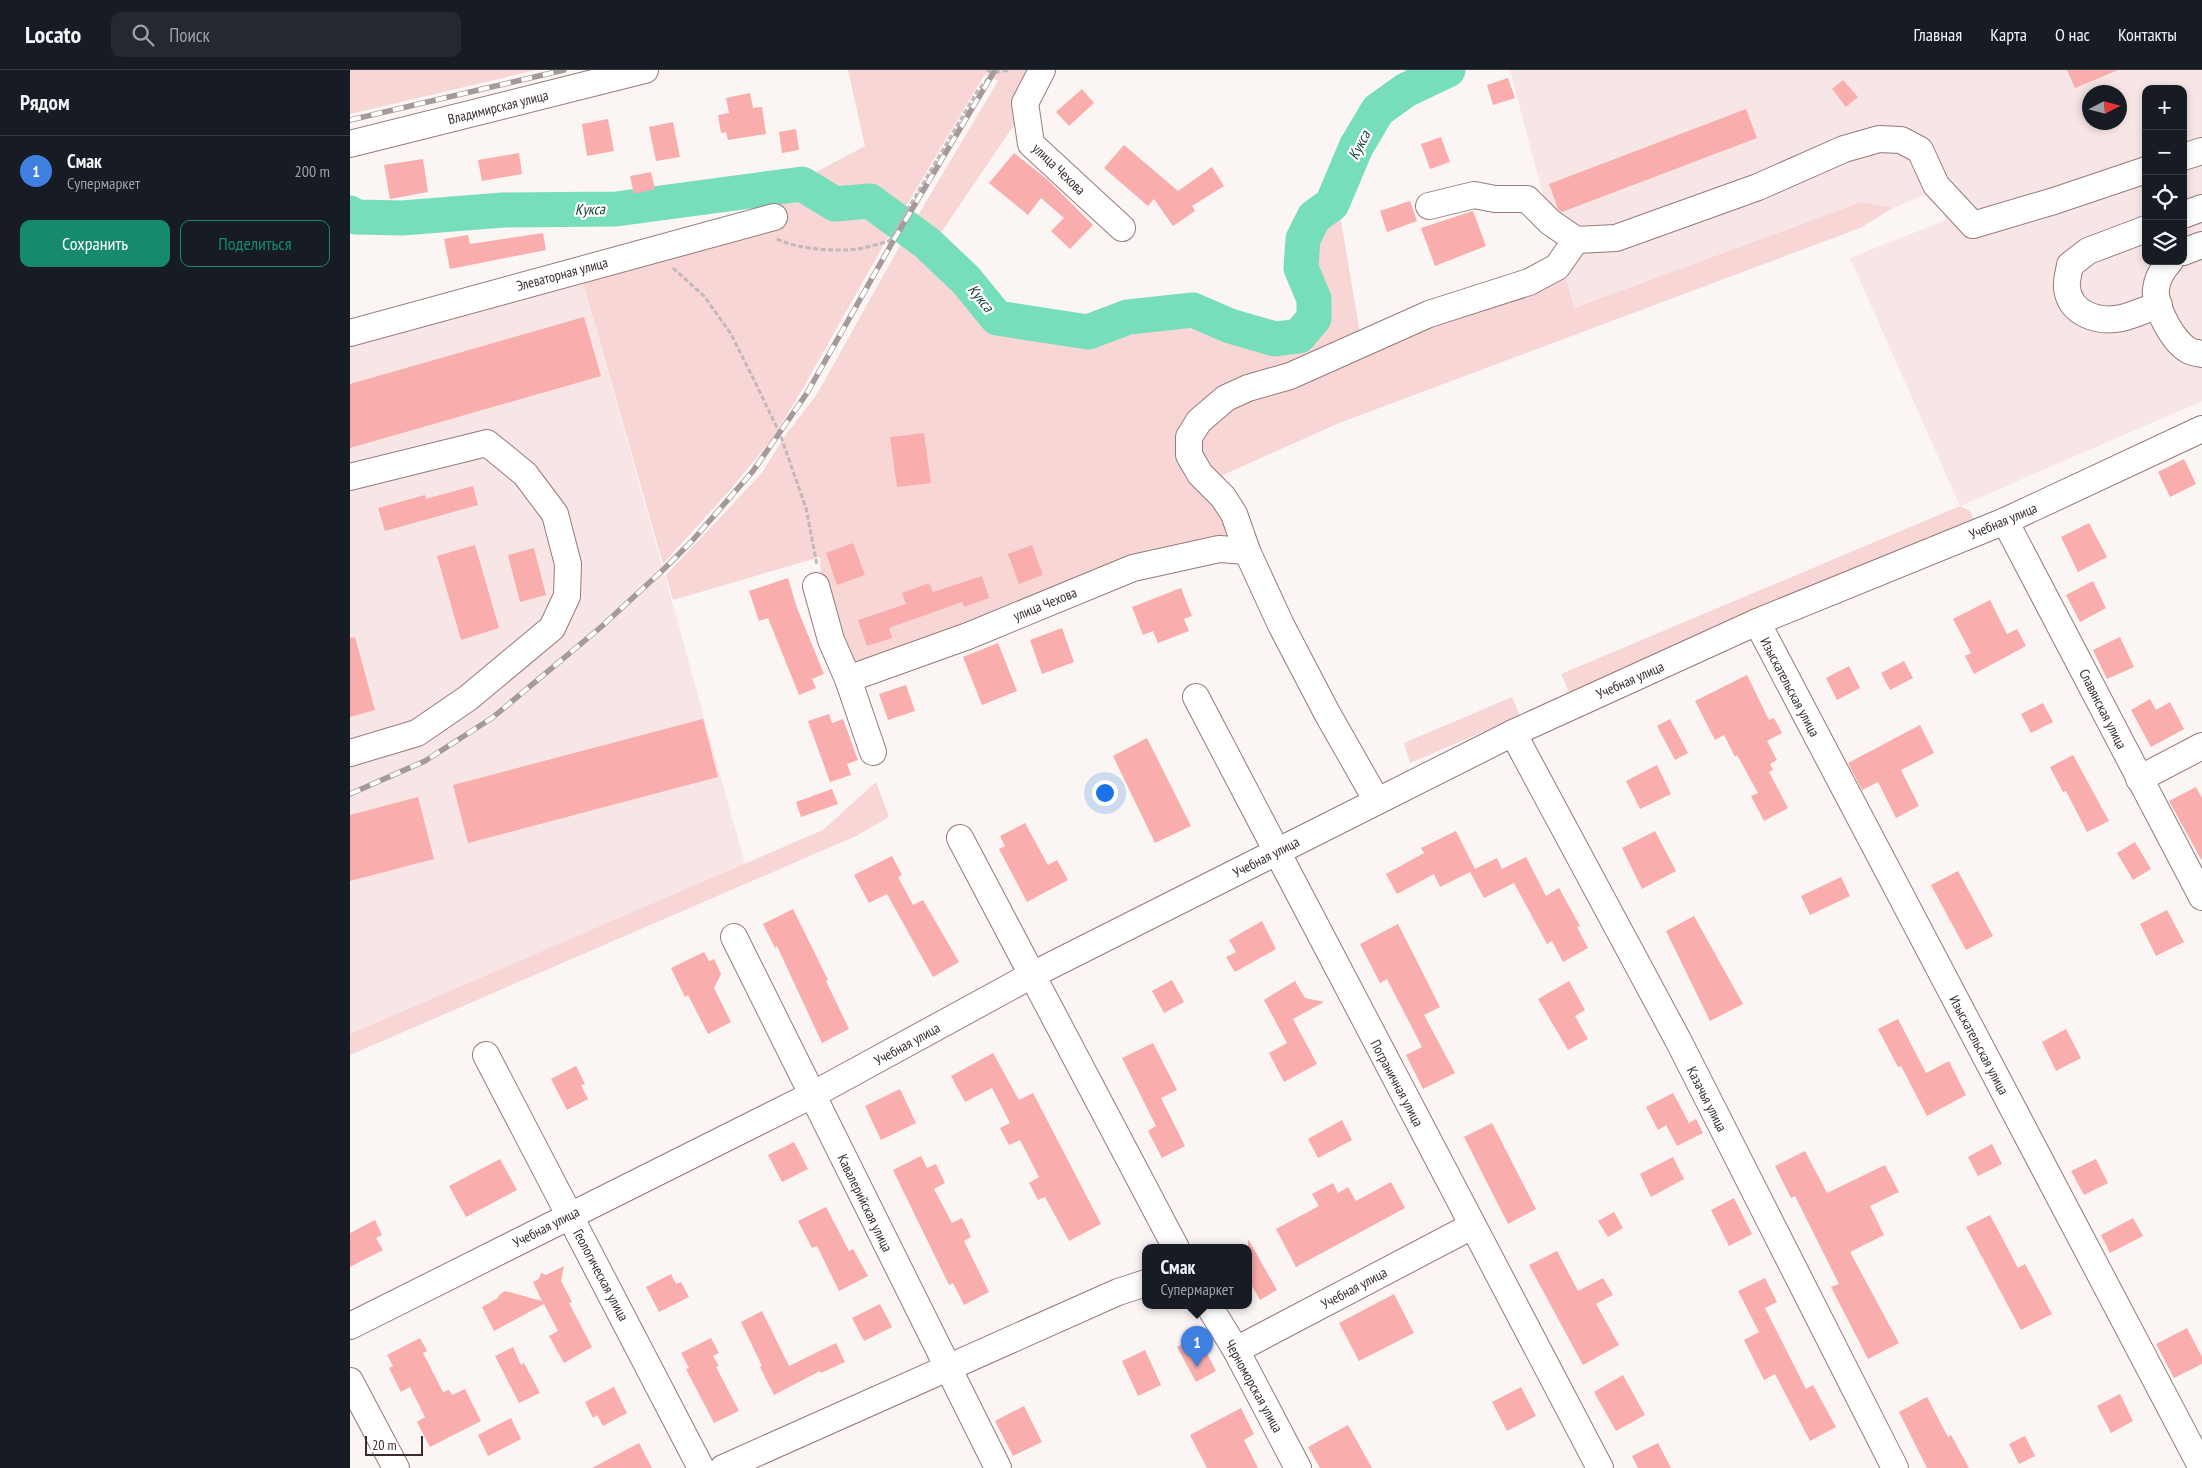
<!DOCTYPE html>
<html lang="ru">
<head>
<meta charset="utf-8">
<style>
	body { margin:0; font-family:"PT Sans Narrow",sans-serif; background:#242831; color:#f1f3f6 }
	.controls { position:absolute; right:15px; top:15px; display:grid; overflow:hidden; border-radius:10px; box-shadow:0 2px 8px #0003 }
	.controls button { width:45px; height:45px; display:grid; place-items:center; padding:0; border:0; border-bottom:1px solid #363941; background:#171b24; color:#f1f3f6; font:25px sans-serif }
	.compass { position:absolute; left:1732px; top:15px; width:45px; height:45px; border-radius:50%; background:#171b24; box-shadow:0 2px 8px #0003; rotate:84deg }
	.scale { position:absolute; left:15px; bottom:12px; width:58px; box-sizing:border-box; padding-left:5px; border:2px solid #392c2c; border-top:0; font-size:14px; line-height:18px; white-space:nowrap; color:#392c2c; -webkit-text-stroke:4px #fff; paint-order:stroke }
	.you { position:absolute; left:754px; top:722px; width:18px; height:18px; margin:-12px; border:4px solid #fff; border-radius:50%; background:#1a73e8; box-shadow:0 0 0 8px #1a73e833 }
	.badge { display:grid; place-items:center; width:32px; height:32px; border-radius:50%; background:#168a6c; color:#fff; font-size:16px; font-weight:700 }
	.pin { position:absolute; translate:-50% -41px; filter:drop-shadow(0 1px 2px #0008) }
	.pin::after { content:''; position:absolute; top:26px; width:18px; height:15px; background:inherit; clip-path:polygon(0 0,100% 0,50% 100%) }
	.popup { position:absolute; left:792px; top:1174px; width:110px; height:65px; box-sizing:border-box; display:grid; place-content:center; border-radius:10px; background:#171b24; filter:drop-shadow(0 1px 4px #0005); font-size:16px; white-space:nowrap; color:#9ea1a6 }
	.popup b { font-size:19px; color:#f1f3f6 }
	.popup::after { content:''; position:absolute; left:50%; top:100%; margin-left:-10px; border:10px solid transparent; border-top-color:#171b24 }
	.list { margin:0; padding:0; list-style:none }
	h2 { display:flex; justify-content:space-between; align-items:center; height:65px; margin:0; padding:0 20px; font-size:21px }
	h2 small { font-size:16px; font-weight:400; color:#9ea1a6 }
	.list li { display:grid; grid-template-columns:32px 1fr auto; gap:15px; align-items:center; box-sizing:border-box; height:70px; padding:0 20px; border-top:1px solid #363941 }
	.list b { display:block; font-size:19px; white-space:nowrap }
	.list p { margin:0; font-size:16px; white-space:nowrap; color:#9ea1a6 }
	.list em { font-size:16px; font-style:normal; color:#9ea1a6 }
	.actions { display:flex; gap:10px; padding:15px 20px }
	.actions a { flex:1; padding:11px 0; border:1px solid #168a6c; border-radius:10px; text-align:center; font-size:18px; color:#168a6c }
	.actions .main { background:#168a6c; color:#fff }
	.icon { flex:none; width:28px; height:28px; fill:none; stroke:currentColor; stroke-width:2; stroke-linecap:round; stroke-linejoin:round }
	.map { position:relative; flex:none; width:1852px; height:1398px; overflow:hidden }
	header { display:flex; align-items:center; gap:30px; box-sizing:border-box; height:70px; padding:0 25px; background:#171b24; border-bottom:1px solid #363941 }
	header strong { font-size:24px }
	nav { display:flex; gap:28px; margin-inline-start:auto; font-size:18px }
	.search { width:350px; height:45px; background:#242831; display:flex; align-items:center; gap:12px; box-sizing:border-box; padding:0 18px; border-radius:10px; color:#9ea1a6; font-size:19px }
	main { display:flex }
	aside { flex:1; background:#171b24 }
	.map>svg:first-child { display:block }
	.built { fill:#f7e6e5; fill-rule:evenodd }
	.green { fill:#f7d6d5 }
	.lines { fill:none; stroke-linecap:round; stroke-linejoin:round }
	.river { stroke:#77debb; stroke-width:35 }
	.building { fill:#f9aead }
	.minor-casing { stroke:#977a79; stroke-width:28 }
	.path { stroke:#c1b8b8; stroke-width:3; stroke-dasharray:5 2.5; stroke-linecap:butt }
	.minor { stroke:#fff; stroke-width:26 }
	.rail-casing { stroke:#a39a99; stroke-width:5.5 }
	.rail { stroke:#fff; stroke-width:4; stroke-dasharray:11; stroke-linecap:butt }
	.labels { text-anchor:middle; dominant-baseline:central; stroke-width:4.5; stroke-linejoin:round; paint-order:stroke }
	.street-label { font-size:14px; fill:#392c2c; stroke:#fff }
	.water-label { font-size:15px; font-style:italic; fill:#144234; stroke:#fff }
</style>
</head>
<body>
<header>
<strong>Locato</strong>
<div class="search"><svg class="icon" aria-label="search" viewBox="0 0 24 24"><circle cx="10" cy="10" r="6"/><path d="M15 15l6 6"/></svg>Поиск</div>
<nav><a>Главная</a><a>Карта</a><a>О нас</a><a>Контакты</a></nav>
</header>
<main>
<aside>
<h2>Рядом<small></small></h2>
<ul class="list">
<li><span class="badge" style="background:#3f7fe0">1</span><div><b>Смак</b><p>Супермаркет</p></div><em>200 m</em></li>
</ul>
<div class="actions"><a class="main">Сохранить</a><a>Поделиться</a></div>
</aside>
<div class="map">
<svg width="1852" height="1398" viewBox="0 0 1852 1398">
	<rect width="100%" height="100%" fill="#fbf5f4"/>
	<!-- built -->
	<g class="built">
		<path d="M1160,0H1852V331L1610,436L1500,188L1596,150L1593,138L1579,123L1543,138L1511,132L1223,238ZM1796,19H1833V191H1796ZM1740,22H1770V52H1740Z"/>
		<path d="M231,205L395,794L0,964V270Z"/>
	</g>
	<!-- green -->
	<g class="green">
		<path d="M0,0H186L0,44Z"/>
		<path d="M498,0H683L670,46L586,170L564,152L648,11L635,4L553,141C524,121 520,117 484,127L455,108L515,76Z"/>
		<path d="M456,127L477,140L517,139L543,158L452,320L422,369L379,421L313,494L231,205L427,153L426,130Z"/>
		<path d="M1511,132L1543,138L1510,158L989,353L873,405L877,419L846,380L855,353L880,333L1213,198L1224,238Z"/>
		<path d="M989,139L1011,269L831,366L887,473L502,600L472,520L470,487L323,530L316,505L411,404L435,366L467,324L556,165L607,216L641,255L738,269L765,261L781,252L843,249L882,264L925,273L951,272L970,252V225L958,198L959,168L970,152Z"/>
		<path d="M1610,436L1620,441L1625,451L1220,624L1211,604Z"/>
		<path d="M1162,627L1170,646L1060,693L1054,673Z"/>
		<path d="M526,712L539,747L506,766L0,985V964L473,760Z"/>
	</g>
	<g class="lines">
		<!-- river -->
		<path class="river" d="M0,143L6,147L52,148L153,140L266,139L452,114L485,134L520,131L577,173L616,210L647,248L738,262L778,247L843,240L880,256L925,269L949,266L964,248V229L951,198L953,169L964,147L982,134L1006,77L1028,40L1056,20L1098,0"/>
	</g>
	<!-- building -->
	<g class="building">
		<path d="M1717,0H1768L1725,18Z"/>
		<path d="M1158,8L1165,28L1143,35L1137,15Z"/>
		<path d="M1493,10L1508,27L1496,37L1482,19Z"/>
		<path d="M732,19L744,33L719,56L706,42Z"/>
		<path d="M400,23L403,38L412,37L416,64L378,70L376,62L371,63L368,45L379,43L376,28Z"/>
		<path d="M1396,39L1407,68L1212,142L1208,139L1199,114Z"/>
		<path d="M258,49L264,81L237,86L232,54Z"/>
		<path d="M323,52L330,87L306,91L299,57Z"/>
		<path d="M446,59L449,80L432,83L429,62Z"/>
		<path d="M1091,67L1100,92L1080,99L1071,74Z"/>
		<path d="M774,75L828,121L862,97L874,116L842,136L845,141L823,156L804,129L798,136L754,98Z"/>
		<path d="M169,83L172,104L132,111L128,90Z"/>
		<path d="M664,83L698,110L743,155L720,179L701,161L714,148L691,128L678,145L639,113Z"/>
		<path d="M73,89L78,122L40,129L34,95Z"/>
		<path d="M301,102L305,119L284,124L280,106Z"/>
		<path d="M1060,131L1067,151L1037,162L1030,141Z"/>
		<path d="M1123,141L1136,176L1085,196L1071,158Z"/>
		<path d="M193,163L196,180L100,199L94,169L118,165L120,174Z"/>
		<path d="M234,247L251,306L0,378V314Z"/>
		<path d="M574,363L581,413L547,417L540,367Z"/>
		<path d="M1834,389L1846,414L1820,427L1808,402Z"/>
		<path d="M123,416L128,435L35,461L28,438L75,425L76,429Z"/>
		<path d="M1739,453L1757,487L1728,502L1711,467Z"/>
		<path d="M503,473L515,505L487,515L476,483Z"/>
		<path d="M125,475L149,558L111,570L87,486Z"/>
		<path d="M682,475L693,505L669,514L658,484Z"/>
		<path d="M184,478L196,525L170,532L158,485Z"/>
		<path d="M632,506L639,528L614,537L612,532L539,558L542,568L517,576L508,550L556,534L552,523L579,513L583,522Z"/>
		<path d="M438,508L447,538L474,604L462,609L466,618L449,625L418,548L409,551L399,521Z"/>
		<path d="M1743,511L1756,538L1730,552L1716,525Z"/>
		<path d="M831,518L842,546L834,549L839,561L808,573L803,561L793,565L782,537Z"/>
		<path d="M1640,530L1657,564L1667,559L1676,576L1624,604L1615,586L1621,583L1603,549Z"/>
		<path d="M712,558L724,592L692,604L680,570Z"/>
		<path d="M5,567L25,640L0,647V568Z"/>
		<path d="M1770,567L1784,597L1757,609L1743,580Z"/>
		<path d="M648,573L667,621L632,635L613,587Z"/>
		<path d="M1554,591L1563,608L1540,620L1531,603Z"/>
		<path d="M1499,596L1510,618L1487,630L1476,608Z"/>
		<path d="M1397,605L1419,650L1424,648L1432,663L1417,671L1427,690L1420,694L1423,700L1419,702L1438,738L1414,751L1401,726L1408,723L1387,685L1385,687L1374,665L1365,670L1345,631Z"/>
		<path d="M556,615L565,641L538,650L529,624Z"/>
		<path d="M1800,629L1806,640L1820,632L1834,659L1801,677L1781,640Z"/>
		<path d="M1693,633L1703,652L1681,663L1671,644Z"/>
		<path d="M479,644L482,653L493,649L508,690L497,694L501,705L480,712L458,651Z"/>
		<path d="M353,649L368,707L118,773L103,715Z"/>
		<path d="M1320,649L1338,683L1325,690L1307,656Z"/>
		<path d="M1570,655L1584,683L1551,700L1569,736L1546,748L1528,712L1512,720L1498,693Z"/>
		<path d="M797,668L841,756L805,773L763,686Z"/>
		<path d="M1723,685L1759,751L1737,762L1716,721L1713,722L1700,697Z"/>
		<path d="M1307,695L1321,724L1290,739L1276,711Z"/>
		<path d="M1846,717L1852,728V791L1819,731Z"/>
		<path d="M482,719L488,734L451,747L446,732Z"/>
		<path d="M68,727L84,789L0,811V745Z"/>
		<path d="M675,753L698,795L707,790L718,810L677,832L649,779L655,776L650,766Z"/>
		<path d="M1106,761L1125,799L1147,788L1152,799L1176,787L1196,826L1209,818L1230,856L1227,857L1238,878L1213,892L1202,871L1197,874L1164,813L1134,828L1120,802L1090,817L1084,804L1047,824L1036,804L1074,783L1071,778Z"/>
		<path d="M1305,761L1326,801L1292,819L1272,778Z"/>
		<path d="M1785,772L1801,799L1783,810L1767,783Z"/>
		<path d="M542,786L552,805L548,807L563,835L573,830L609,892L583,907L537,824L519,833L504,805Z"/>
		<path d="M1608,801L1643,866L1616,880L1581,815Z"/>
		<path d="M1491,807L1500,826L1460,845L1451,826Z"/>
		<path d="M443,839L478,910L476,911L499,959L472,973L427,876L425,878L413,854Z"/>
		<path d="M1817,840L1834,872L1806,886L1790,854Z"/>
		<path d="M1344,846L1393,934L1360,951L1316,861Z"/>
		<path d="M912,851L926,879L885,902L876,887L886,882L879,870Z"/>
		<path d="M1048,854L1090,937L1074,945L1105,1003L1073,1019L1056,985L1072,977L1037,909L1030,913L1010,874Z"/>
		<path d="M354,882L359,891L364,889L371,904L364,918L381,952L358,964L338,925L335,927L321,898Z"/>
		<path d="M822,910L834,932L814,943L802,921Z"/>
		<path d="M945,911L955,928L974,932L943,949L967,994L934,1012L919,983L937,973L914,930Z"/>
		<path d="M1219,911L1235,940L1225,946L1238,969L1218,980L1188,929Z"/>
		<path d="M1548,949L1576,1003L1599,991L1616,1025L1577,1046L1551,996L1548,997L1528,959Z"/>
		<path d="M1716,959L1731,988L1706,1001L1692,972Z"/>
		<path d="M803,973L827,1020L811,1028L835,1076L812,1088L798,1061L806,1056L772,988Z"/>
		<path d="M643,983L669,1030L683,1023L751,1154L719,1171L695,1127L688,1130L679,1113L689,1107L670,1070L659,1075L650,1058L660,1053L642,1018L615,1032L601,1006Z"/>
		<path d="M226,996L235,1014L231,1015L238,1029L217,1040L201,1009Z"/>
		<path d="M550,1019L566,1053L531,1070L515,1036Z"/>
		<path d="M1323,1023L1339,1053L1346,1049L1353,1063L1327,1076L1316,1055L1308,1060L1296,1037Z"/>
		<path d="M992,1050L1002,1070L968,1088L958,1069Z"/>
		<path d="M1142,1053L1186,1139L1158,1154L1114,1067Z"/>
		<path d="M444,1072L458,1099L432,1112L418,1085Z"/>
		<path d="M1642,1074L1652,1094L1628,1106L1618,1087Z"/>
		<path d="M1455,1081L1477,1123L1535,1095L1549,1122L1520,1136L1534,1165L1500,1182L1549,1273L1518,1289L1481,1217L1489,1214L1445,1126L1441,1128L1425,1096Z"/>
		<path d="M571,1086L577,1098L586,1094L595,1113L584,1119L602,1153L612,1148L621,1167L614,1171L639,1222L614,1235L603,1213L599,1215L543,1100Z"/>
		<path d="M1323,1087L1334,1109L1301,1127L1290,1104Z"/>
		<path d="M150,1089L167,1120L116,1147L99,1116Z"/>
		<path d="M1746,1089L1758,1113L1734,1125L1721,1101Z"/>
		<path d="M1041,1112L1055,1138L946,1197L926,1159L969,1136L962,1124L983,1113L988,1123L998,1117L1006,1131Z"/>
		<path d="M1384,1128L1402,1164L1379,1176L1361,1140Z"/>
		<path d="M476,1137L499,1181L503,1179L518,1206L489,1221L467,1176L462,1178L448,1151Z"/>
		<path d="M1264,1142L1273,1158L1258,1167L1248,1151Z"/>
		<path d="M1640,1145L1668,1198L1675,1194L1702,1244L1671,1260L1616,1157Z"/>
		<path d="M1783,1148L1793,1166L1760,1183L1751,1165Z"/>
		<path d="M25,1150L32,1165L26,1168L33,1180L0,1197V1163Z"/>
		<path d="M898,1169L927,1220L910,1230L898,1209Z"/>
		<path d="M1207,1181L1228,1221L1253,1208L1263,1225L1246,1234L1269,1275L1233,1295L1179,1195Z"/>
		<path d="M214,1196L211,1211L222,1232L219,1233L242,1277L214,1293L199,1266L208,1261L194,1234L144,1261L132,1237L148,1228L149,1225L155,1221L192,1231L183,1212L189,1209L191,1203L196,1205Z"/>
		<path d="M321,1204L326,1214L331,1212L339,1227L309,1242L296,1217Z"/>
		<path d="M1415,1208L1427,1232L1415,1238L1456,1319L1463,1315L1486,1357L1460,1371L1425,1304L1414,1310L1394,1270L1409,1262L1388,1221Z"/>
		<path d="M1044,1224L1064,1263L1009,1291L989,1253Z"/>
		<path d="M530,1234L542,1257L514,1271L502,1248Z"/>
		<path d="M412,1241L439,1296L486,1273L495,1292L471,1303L470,1301L424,1325L410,1297L412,1296L391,1252Z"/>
		<path d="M1837,1258L1852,1287V1294L1824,1308L1806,1274Z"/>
		<path d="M848,1266L866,1301L846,1312L827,1277Z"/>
		<path d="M70,1268L77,1281L73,1283L93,1322L99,1320L102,1325L115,1319L131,1351L80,1377L67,1352L75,1347L60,1317L51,1322L39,1298L43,1296L37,1285Z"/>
		<path d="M361,1268L369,1283L363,1286L369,1296L366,1297L389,1341L364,1353L336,1299L339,1298L331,1283Z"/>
		<path d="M163,1277L171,1295L174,1293L190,1323L169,1333L145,1286Z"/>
		<path d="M795,1280L811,1315L788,1326L772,1291Z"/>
		<path d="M1273,1305L1295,1345L1266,1361L1244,1322Z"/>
		<path d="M264,1317L277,1343L253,1356L247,1345L243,1348L235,1332Z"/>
		<path d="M1171,1317L1186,1346L1157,1361L1142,1332Z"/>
		<path d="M1770,1324L1783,1351L1761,1363L1747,1336Z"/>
		<path d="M1577,1327L1598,1367L1601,1365L1619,1398H1577L1549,1342Z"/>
		<path d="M674,1336L692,1372L663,1386L645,1351Z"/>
		<path d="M891,1338L904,1364L894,1370L908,1398H857L840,1365Z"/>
		<path d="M161,1348L171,1369L138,1386L128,1365Z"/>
		<path d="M998,1355L1022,1398H970L958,1377Z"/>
		<path d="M1675,1366L1685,1386L1669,1394L1659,1374Z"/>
		<path d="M289,1373L302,1398H242Z"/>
		<path d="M1308,1373L1321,1398H1288L1282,1386Z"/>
	</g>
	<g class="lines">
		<!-- minor casing -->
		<g class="minor-casing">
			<g id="minor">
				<path d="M692,0L675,33L681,74L772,158"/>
				<path d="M0,74L295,0"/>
				<path d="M1833,87L1852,81"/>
				<path d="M1079,136L1124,125L1145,129H1177L1200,152L1226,170L1266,168L1408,117L1494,79L1529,69L1551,70L1570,80L1586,115L1623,155L1704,131L1796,100"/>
				<path d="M1833,145L1852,138"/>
				<path d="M1796,159L1738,181L1720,195C1719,202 1716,211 1717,218C1720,244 1748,253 1772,248C1784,245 1797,239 1809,235"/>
				<path d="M1833,182L1852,175"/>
				<path d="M1820,191C1813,199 1807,208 1806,219C1804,237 1824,274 1840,281C1844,283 1849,283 1852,284"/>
				<path d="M0,263L424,147"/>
				<path d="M0,407L137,373L175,404L205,444L218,494L217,526L202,558L118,628L67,663L0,683"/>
				<path d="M1655,451L1852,827"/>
				<path d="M466,516L481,570L498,609L523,682"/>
				<path d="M1407,552L1852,1398"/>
				<path d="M498,609L618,566L783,498L869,479L897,481"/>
				<path d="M846,627L1250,1398"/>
				<path d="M1163,663L1328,970L1545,1398"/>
				<path d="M1789,709L1852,676"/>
				<path d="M1027,731L977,643L931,555L897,481L884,444L873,427L850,404L839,385V367L849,351L876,328L898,318L940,306L1079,244L1179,212L1207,197L1226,170"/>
				<path d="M610,768L826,1178"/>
				<path d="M384,867L648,1398"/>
				<path d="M136,985L351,1398"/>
				<path d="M859,1236L886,1280L948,1398"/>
				<path d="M0,1256L464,1024L682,905L1163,663L1407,552L1655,451L1852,359"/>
				<path d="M886,1280L1122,1156"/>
				<path d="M0,1311L46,1398"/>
				<path d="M373,1398L768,1222L796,1213"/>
			</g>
		</g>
		<!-- path -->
		<g class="path">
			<path d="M637,0L643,3"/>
			<path d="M427,169C447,179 486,182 508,179C518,177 529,174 539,171L628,20L643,3L659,0"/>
			<path d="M323,198L354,226L381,264L406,314L430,364L456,438L467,495"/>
		</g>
		<!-- minor -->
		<use href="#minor" class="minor"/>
		<!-- rail casing -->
		<g class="rail-casing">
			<g id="rail">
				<path d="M0,50L214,0"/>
				<path d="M0,724L75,691L142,648L251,557L314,499L342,471L403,401L457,323L542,173L645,0"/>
			</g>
		</g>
		<!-- rail -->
		<use href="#rail" class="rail"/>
	</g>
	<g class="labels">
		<!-- street labels -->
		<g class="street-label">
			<text transform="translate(148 37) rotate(-14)">Владимирская улица</text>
			<text transform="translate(709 99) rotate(44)">улица Чехова</text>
			<text transform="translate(212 204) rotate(-15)">Элеваторная улица</text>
			<text transform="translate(1653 451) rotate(-23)">Учебная улица</text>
			<text transform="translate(695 534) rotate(-22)">улица Чехова</text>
			<text transform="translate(1280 610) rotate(-24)">Учебная улица</text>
			<text transform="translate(1440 617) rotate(62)">Изыскательская улица</text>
			<text transform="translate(1753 639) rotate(63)">Славянская улица</text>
			<text transform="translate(916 787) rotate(-27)">Учебная улица</text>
			<text transform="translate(557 974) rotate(-29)">Учебная улица</text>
			<text transform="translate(1629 975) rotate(62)">Изыскательская улица</text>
			<text transform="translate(1047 1013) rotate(62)">Пограничная улица</text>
			<text transform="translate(1357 1029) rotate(63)">Казачья улица</text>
			<text transform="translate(515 1133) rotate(64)">Кавалерийская улица</text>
			<text transform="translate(196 1157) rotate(-27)">Учебная улица</text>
			<text transform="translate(251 1205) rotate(62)">Геологическая улица</text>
			<text transform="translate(1004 1218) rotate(-28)">Учебная улица</text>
			<text transform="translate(904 1316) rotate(61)">Черноморская улица</text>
		</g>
		<!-- water labels -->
		<g class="water-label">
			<text transform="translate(1009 75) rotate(-63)">Кукса</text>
			<text transform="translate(240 139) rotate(-1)">Кукса</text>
			<text transform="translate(631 228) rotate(51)">Кукса</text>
		</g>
	</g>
</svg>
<div class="controls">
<button>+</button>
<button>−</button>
<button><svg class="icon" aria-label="locate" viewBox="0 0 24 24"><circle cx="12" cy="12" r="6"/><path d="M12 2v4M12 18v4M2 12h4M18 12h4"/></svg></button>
<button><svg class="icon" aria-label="layers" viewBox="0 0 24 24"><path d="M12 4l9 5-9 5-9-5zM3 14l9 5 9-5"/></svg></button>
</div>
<svg class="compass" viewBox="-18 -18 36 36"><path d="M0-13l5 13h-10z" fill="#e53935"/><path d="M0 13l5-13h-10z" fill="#9ea1a6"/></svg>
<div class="scale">20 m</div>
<div class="you"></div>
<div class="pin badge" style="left:847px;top:1297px;background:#3f7fe0">1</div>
<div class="popup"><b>Смак</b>Супермаркет</div>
</div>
</main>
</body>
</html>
